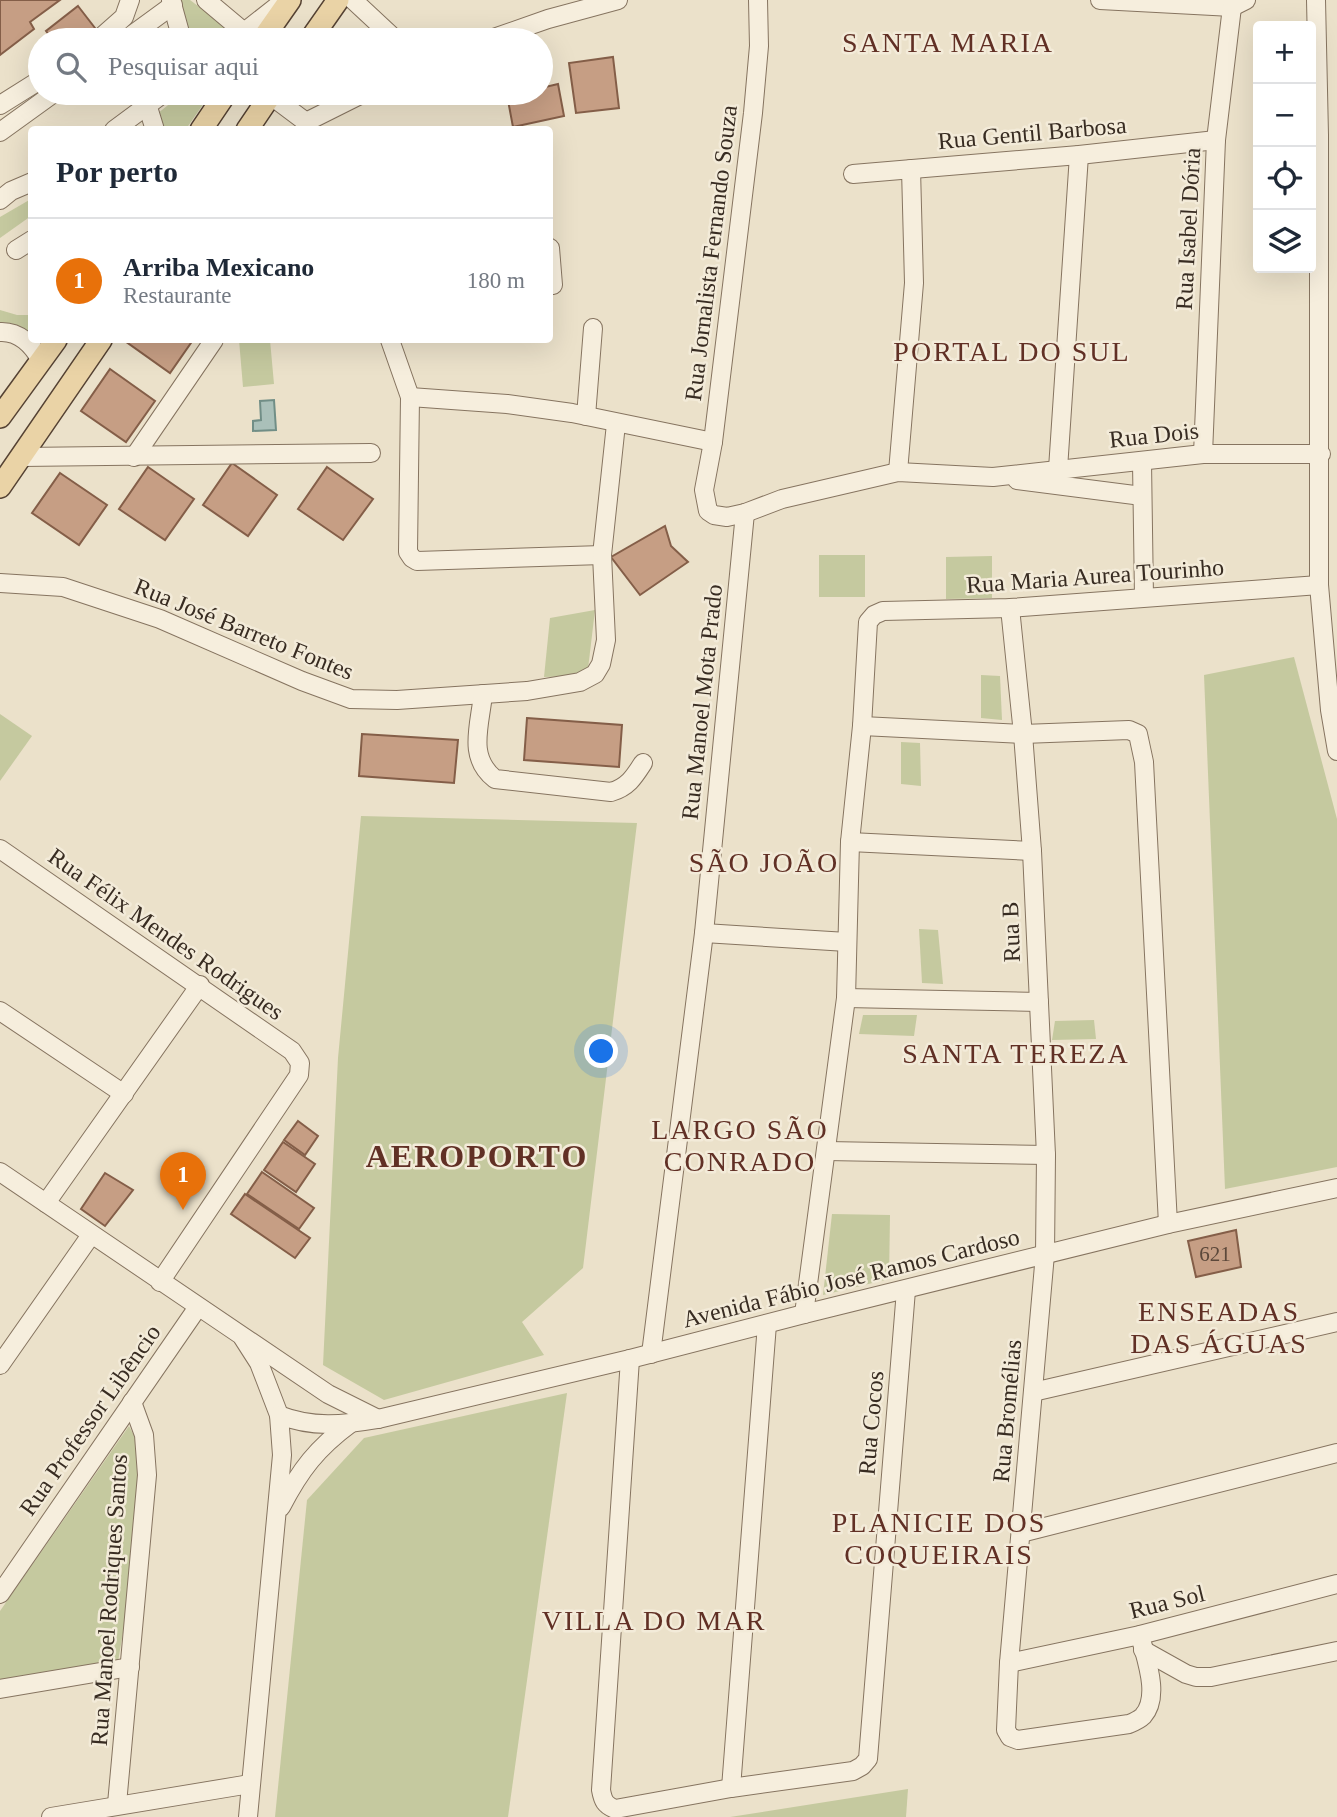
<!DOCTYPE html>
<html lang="pt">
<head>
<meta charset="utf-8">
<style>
	body { margin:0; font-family:"Times New Roman",serif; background:#f6f6f7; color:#1f2937 }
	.controls { position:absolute; right:21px; top:21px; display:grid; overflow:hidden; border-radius:7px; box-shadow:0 7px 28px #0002 }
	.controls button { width:63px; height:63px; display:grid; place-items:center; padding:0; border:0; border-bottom:2px solid #e0e1e3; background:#fff; color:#1f2937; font:35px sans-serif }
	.you { position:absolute; left:602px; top:1052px; width:24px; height:24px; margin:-18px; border:5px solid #fff; border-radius:50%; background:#1a73e8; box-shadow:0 0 0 10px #1a73e833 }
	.badge { display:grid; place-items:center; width:46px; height:46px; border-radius:50%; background:#903538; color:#fff; font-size:23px; font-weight:700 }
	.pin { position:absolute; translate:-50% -58px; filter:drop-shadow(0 2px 4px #0008) }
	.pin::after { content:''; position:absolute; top:37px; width:24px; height:21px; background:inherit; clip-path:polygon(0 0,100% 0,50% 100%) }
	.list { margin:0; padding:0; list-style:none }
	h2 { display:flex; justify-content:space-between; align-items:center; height:91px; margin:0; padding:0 28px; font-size:30px }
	h2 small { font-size:23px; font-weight:400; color:#747a83 }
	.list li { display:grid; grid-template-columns:46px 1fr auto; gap:21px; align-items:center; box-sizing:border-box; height:126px; padding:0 28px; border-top:2px solid #e0e1e3 }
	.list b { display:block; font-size:26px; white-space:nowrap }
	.list p { margin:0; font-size:23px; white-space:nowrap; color:#747a83 }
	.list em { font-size:23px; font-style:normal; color:#747a83 }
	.icon { flex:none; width:38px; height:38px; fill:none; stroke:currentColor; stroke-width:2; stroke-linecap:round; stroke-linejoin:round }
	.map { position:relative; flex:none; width:1337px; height:1817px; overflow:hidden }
	.search { position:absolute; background:#fff; box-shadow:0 7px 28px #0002; left:28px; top:28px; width:525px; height:77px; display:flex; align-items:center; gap:18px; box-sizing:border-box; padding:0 24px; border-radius:38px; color:#747a83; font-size:26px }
	.panel { position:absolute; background:#fff; box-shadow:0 7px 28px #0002; left:28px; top:126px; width:525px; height:217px; border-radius:7px }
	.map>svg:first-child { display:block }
	.green { fill:#c5c99f }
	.water { fill:#aac0b9; stroke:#718e86; stroke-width:2 }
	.building { fill:#c69e84; stroke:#845e48; stroke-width:2 }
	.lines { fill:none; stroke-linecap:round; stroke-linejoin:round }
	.minor-casing { stroke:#867460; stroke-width:20 }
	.major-casing { stroke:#554233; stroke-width:24 }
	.minor { stroke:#f6eedd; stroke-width:18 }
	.major { stroke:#ead3a6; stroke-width:21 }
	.labels { text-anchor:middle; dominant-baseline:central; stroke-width:5; stroke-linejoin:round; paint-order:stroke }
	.number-label { font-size:21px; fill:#5c483a }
	.street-label { font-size:24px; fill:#382c22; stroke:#f3ebd9 }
	.quarter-label { font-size:28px; letter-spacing:2px; fill:#613025; stroke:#f3ebd9 }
	.district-label { font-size:32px; font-weight:bold; letter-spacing:2px; fill:#613025; stroke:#f3ebd9 }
</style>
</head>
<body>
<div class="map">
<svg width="1337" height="1817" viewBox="0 0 1337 1817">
	<rect width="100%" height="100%" fill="#ebe1ca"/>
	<!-- green -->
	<g class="green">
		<path d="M181,0H190L230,30L217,40H189Z"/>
		<path d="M183,93H211L186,129H162L157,114Z"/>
		<path d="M31,199V216L0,238V217Z"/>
		<path d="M0,310L17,315H31V332L13,324L0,322Z"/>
		<path d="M239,340H270L274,384L243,387Z"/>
		<rect x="819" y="555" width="46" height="42"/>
		<path d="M992,556V598L946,599V557Z"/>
		<path d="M595,610L588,669L581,676L544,677L550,618Z"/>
		<path d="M1294,657L1337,819V1167L1225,1189L1204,675Z"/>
		<path d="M981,675L1000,676L1002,720L981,718Z"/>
		<path d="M0,714L32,736L0,781Z"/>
		<path d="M901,742L920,743L921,786L901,784Z"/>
		<path d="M361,816L637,823L583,1268L522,1322L544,1355L384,1400L323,1365L338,1058Z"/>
		<path d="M919,929L938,930L943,984L922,983Z"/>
		<path d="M863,1015H917L914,1036L859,1034Z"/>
		<path d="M1094,1020L1096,1039L1052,1040L1055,1021Z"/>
		<path d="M832,1214L890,1215L889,1279L823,1295Z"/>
		<path d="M567,1393L508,1817H275L307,1500L364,1438Z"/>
		<path d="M129,1426L142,1451L143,1518L116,1673L0,1690V1611Z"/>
		<path d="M908,1789L906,1817H730Z"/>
	</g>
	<!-- water -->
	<path class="water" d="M274,400L276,430L253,431V421L261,420L260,401Z"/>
	<!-- building -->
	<g class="building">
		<path d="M0,0H60L30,22L34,29L0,55Z"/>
		<path d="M78,6L95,28L80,40H53L46,31Z"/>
		<path d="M613,57L619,108L576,113L569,63Z"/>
		<path d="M558,84L564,116L513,127L507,95L541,93V88Z"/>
		<path d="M126,340H193L170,373L125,341Z"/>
		<path d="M110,369L155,401L126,442L81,411Z"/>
		<path d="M232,463L277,495L248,536L203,505Z"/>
		<path d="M148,467L194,499L165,540L119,509Z"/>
		<path d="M327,467L373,499L343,540L298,509Z"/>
		<path d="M60,473L107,505L79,545L32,513Z"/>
		<path d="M665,526L671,546L688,562L640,595L611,557Z"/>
		<path d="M527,718L622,725L619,767L524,760Z"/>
		<path d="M362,734L458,740L454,783L359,776Z"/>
		<path d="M298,1121L318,1136L305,1155L284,1140Z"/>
		<path d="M283,1142L315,1164L296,1192L264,1170Z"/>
		<path d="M262,1172L314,1208L299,1229L247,1194Z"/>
		<path d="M105,1173L133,1190L105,1226L81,1209Z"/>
		<path d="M245,1194L310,1238L295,1258L231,1214Z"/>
		<path d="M1236,1230L1241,1267L1196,1277L1188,1241Z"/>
	</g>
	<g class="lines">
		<!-- minor casing -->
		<g class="minor-casing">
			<g id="minor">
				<path d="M171,0L182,40"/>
				<path d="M206,0L244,32"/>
				<path d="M353,0L396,40"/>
				<path d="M758,0L759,46L753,113L713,442L704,490L708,511L714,515L727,517L745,513L782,499L898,472L993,477L1203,454H1321"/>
				<path d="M1100,0L1232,7L1246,0"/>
				<path d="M1316,0L1319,135V585L1330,710L1337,751"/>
				<path d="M98,40L124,17L130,0"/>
				<path d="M125,40L173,5"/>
				<path d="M234,40L285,0"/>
				<path d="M488,40L548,19L618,0"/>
				<path d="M270,95L306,122L309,130"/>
				<path d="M147,104L155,130"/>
				<path d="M0,105L40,80"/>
				<path d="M306,122L364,93"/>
				<path d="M114,130L164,93"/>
				<path d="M0,132L54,93"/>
				<path d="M853,174L1079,155L1216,140"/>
				<path d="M0,200L11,191L32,182"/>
				<path d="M550,248L553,285"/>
				<path d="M16,250L32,240"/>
				<path d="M0,332C19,331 33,345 41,361"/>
				<path d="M390,340L410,397L408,552L412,558L417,561L602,555"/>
				<path d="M410,397L507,404L572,413L713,442"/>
				<path d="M586,416L593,328"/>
				<path d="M1203,454L1216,140L1232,7"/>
				<path d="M21,457L371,453"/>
				<path d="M134,457L214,340"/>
				<path d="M1142,462L1144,597"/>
				<path d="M1058,469L1079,155"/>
				<path d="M898,472L914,283L911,169"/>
				<path d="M1017,480L1142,496"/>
				<path d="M0,583L63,587L160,619L302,681L351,699L397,700L527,691L580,682L595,674L601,664L606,640L602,555L616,424"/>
				<path d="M1010,608L1023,734L1032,851L1046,1155L1045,1254L1009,1663L1006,1730L1010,1737L1018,1740L1129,1724C1134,1722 1140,1719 1143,1716C1161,1696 1145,1657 1140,1635"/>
				<path d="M483,694C480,726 467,757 495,779L611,792C628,787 634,777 643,763"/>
				<path d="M862,726L1023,734L1129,730L1138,734L1144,762L1168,1224"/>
				<path d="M850,842L1032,851"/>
				<path d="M0,849L292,1051L300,1063L299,1075L160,1282"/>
				<path d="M704,933L847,942"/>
				<path d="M846,998L1039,1002"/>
				<path d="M0,1011L124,1094"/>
				<path d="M827,1151L1046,1155"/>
				<path d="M0,1172L328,1394L378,1419"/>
				<path d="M46,1203L200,985"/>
				<path d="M804,1314L846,998L850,842L862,726L868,622L874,615L883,611L1010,608L1319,585"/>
				<path d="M243,1338L259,1363L279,1415L282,1455L248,1817"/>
				<path d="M651,1354L704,933L745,513"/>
				<path d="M630,1359L601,1790C603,1801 605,1805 615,1809L731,1788L853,1771L862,1766L868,1759L906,1290"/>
				<path d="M0,1365L91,1235"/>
				<path d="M1033,1392L1337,1322"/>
				<path d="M279,1415C312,1428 343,1425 378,1419L630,1359L804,1314L1168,1224L1337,1188"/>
				<path d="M281,1507C300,1470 317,1448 351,1423"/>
				<path d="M1021,1533L1337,1453"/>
				<path d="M0,1594L198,1307"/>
				<path d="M1143,1650L1186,1674L1196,1677H1211L1337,1651"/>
				<path d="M1009,1663L1140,1635L1337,1584"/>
				<path d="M0,1689L130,1667"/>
				<path d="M731,1788L767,1324"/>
				<path d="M117,1804L147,1475L144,1435L132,1402"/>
				<path d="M51,1817L250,1784"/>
			</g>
		</g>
		<!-- major casing -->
		<g class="major-casing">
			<g id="major">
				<path d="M262,40L290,0"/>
				<path d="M310,40L338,0"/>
				<path d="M201,130L226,93"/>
				<path d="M247,130L272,93"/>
				<path d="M0,417L56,340"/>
				<path d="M0,487L101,340"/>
			</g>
		</g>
		<!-- minor -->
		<use href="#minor" class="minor"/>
		<!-- major -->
		<use href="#major" class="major"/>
	</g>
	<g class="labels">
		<!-- number labels -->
		<g class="number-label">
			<text x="1215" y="1254">621</text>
		</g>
		<!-- street labels -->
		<g class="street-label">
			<text transform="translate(1032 133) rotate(-5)">Rua Gentil Barbosa</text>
			<text transform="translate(1188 229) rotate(-87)">Rua Isabel Dória</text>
			<text transform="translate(711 253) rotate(-83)">Rua Jornalista Fernando Souza</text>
			<text transform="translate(1154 435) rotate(-6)">Rua Dois</text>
			<text transform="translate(1095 576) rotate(-4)">Rua Maria Aurea Tourinho</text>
			<text transform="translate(244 629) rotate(22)">Rua José Barreto Fontes</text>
			<text transform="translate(702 702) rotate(-84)">Rua Manoel Mota Prado</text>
			<text transform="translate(1011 932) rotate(-92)">Rua B</text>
			<text transform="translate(166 934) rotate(35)">Rua Félix Mendes Rodrigues</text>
			<text transform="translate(851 1278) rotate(-14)">Avenida Fábio José Ramos Cardoso</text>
			<text transform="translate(1007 1411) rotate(-85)">Rua Bromélias</text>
			<text transform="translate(90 1420) rotate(-55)">Rua Professor Libêncio</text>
			<text transform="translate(871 1423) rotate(-85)">Rua Cocos</text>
			<text transform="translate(109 1600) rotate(-86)">Rua Manoel Rodriques Santos</text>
			<text transform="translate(1167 1602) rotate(-14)">Rua Sol</text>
		</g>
		<!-- quarter labels -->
		<g class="quarter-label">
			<text x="948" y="42">SANTA MARIA</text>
			<text x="1012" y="351">PORTAL DO SUL</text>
			<text x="764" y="862">SÃO JOÃO</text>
			<text x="1016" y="1053">SANTA TEREZA</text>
			<text x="740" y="1129">LARGO SÃO<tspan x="740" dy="32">CONRADO</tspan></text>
			<text x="1219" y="1311">ENSEADAS<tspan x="1219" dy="32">DAS ÁGUAS</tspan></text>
			<text x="939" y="1522">PLANICIE DOS<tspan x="939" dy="32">COQUEIRAIS</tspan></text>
			<text x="654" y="1620">VILLA DO MAR</text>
		</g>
		<!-- district labels -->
		<g class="district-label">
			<text x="477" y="1156">AEROPORTO</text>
		</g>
	</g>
</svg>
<div class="controls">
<button>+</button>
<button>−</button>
<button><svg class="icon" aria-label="locate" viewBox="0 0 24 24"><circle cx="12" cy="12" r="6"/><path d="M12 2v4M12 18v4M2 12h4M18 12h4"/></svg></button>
<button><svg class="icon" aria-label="layers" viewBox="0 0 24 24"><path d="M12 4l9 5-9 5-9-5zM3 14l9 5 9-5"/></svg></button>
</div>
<div class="you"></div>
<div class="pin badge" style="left:183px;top:1210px;background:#e8710a">1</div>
<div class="search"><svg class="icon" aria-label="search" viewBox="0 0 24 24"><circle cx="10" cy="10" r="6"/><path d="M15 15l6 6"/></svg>Pesquisar aqui</div>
<section class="panel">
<h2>Por perto<small></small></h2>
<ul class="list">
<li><span class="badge" style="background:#e8710a">1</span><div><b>Arriba Mexicano</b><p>Restaurante</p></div><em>180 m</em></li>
</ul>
</section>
</div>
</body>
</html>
